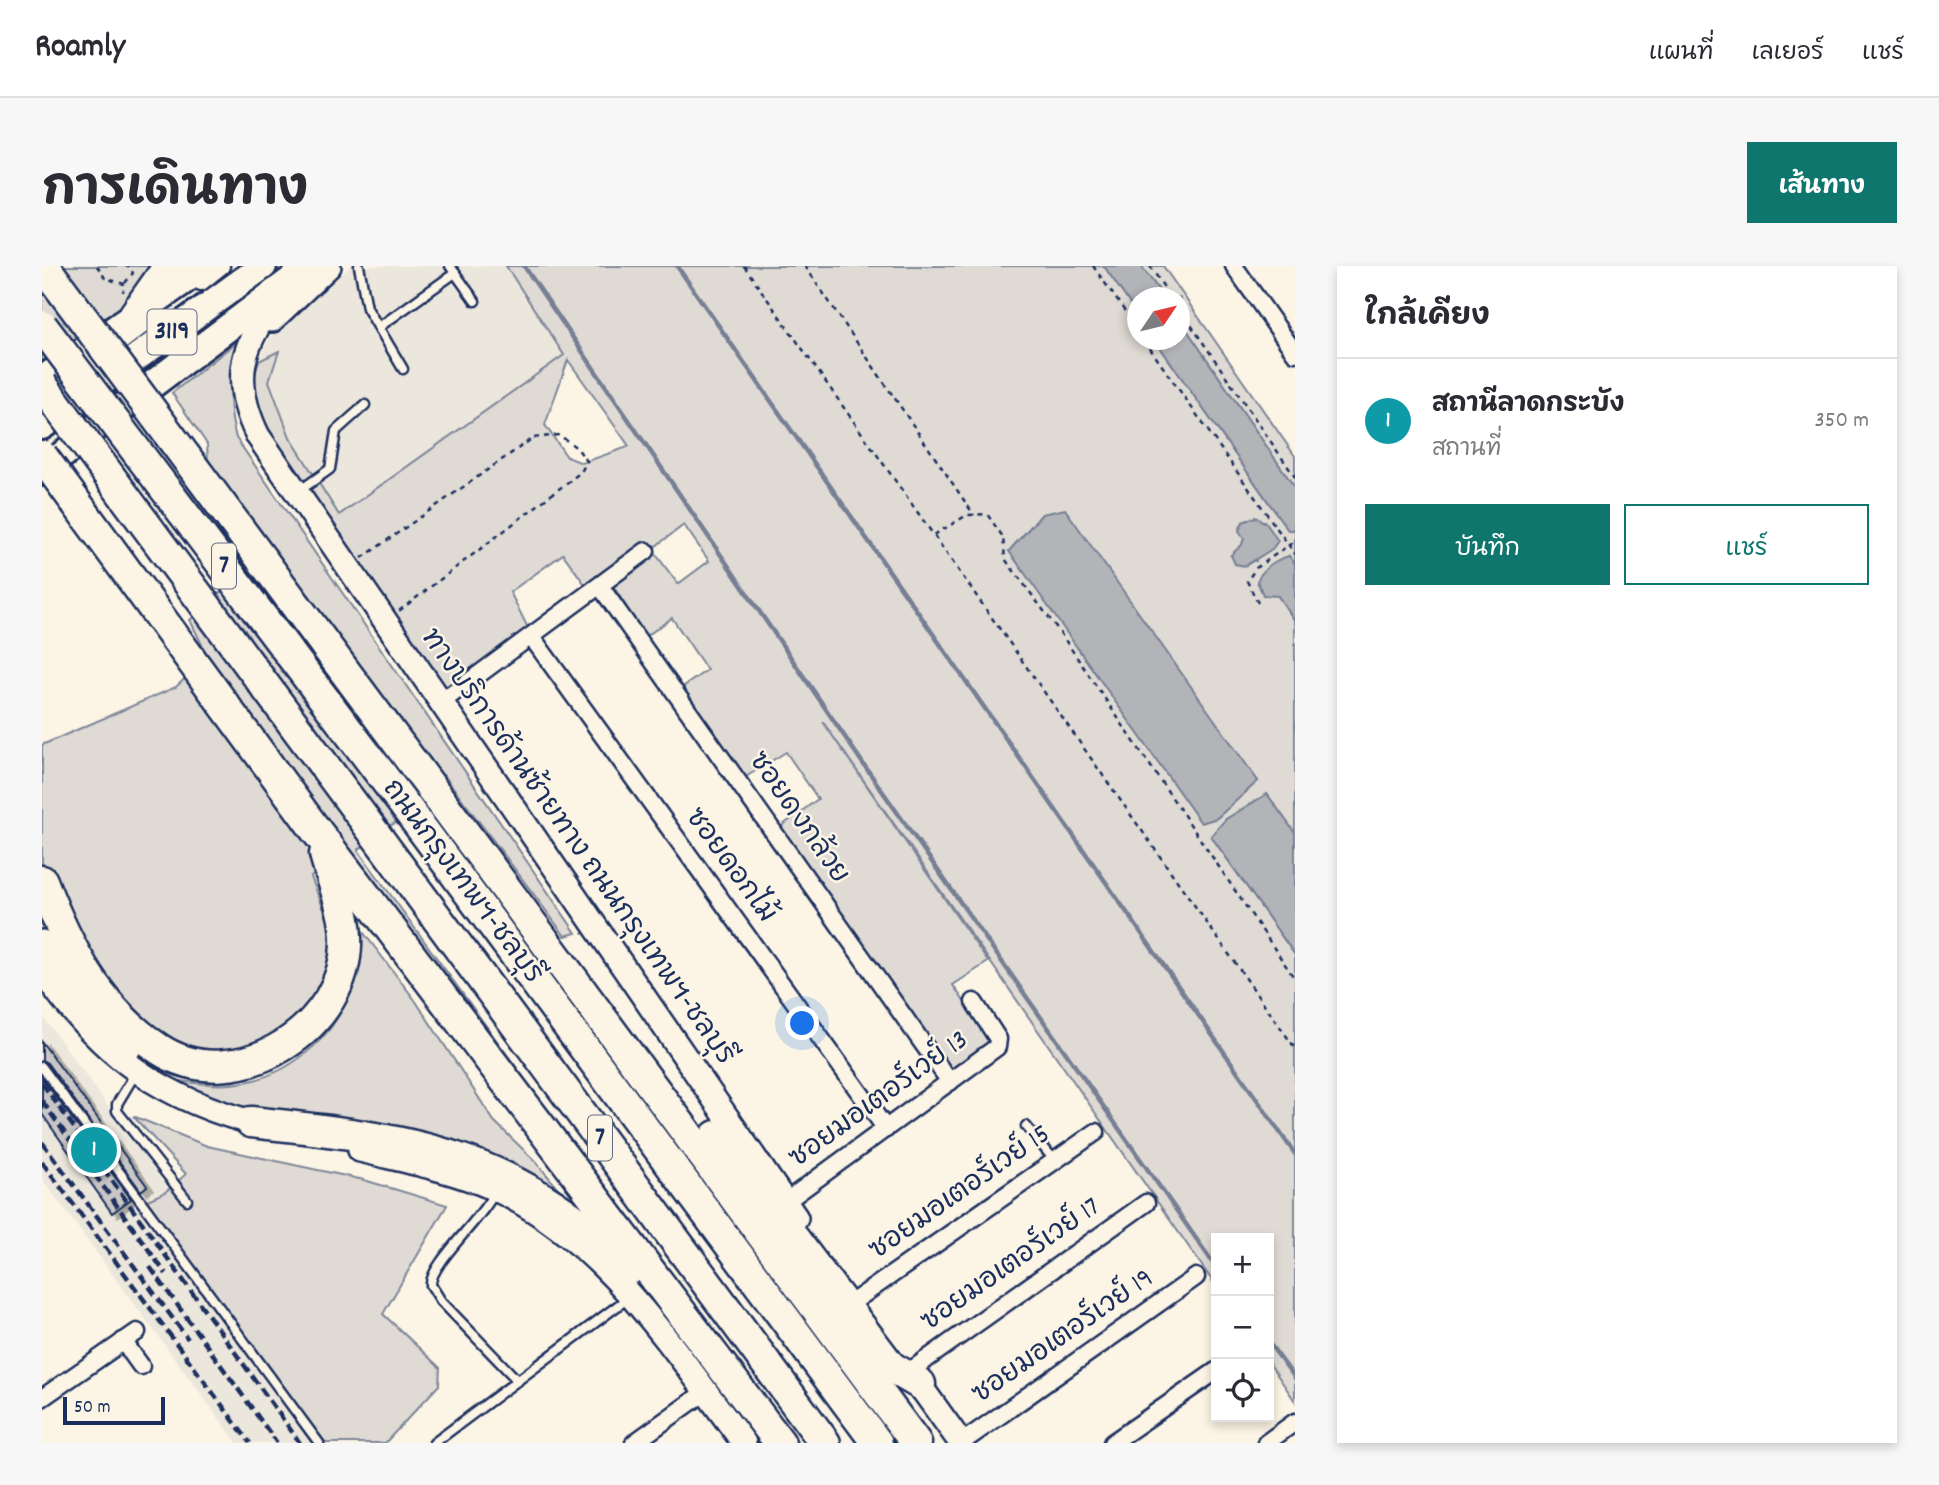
<!DOCTYPE html>
<html lang="th">
<head>
<meta charset="utf-8">
<style>
	body { margin:0; font-family:Dekko,"Playpen Sans Thai",sans-serif; background:#f7f7f7; color:#2b2b33 }
	.controls { position:absolute; right:21px; bottom:21px; display:grid; overflow:hidden; border-radius:0px; box-shadow:0 4px 10px #0003 }
	.controls button { width:63px; height:63px; display:grid; place-items:center; padding:0; border:0; border-bottom:2px solid #e1e1e2; background:#fff; color:#2b2b33; font:35px sans-serif }
	.compass { position:absolute; left:1085px; top:21px; width:63px; height:63px; border-radius:50%; background:#fff; box-shadow:0 4px 10px #0003; rotate:55deg }
	.scale { position:absolute; left:21px; bottom:18px; width:102px; box-sizing:border-box; padding-left:7px; border:4px solid #1b2f5e; border-top:0; font-size:19px; line-height:24px; white-space:nowrap; color:#1b2f5e; -webkit-text-stroke:5px #fcf5e5; paint-order:stroke }
	.you { position:absolute; left:761px; top:758px; width:24px; height:24px; margin:-18px; border:5px solid #fff; border-radius:50%; background:#1a73e8; box-shadow:0 0 0 10px #1a73e833 }
	.badge { display:grid; place-items:center; width:46px; height:46px; border-radius:50%; background:#0f766e; color:#fff; font-size:23px; font-weight:700 }
	.pin { position:absolute; translate:-50% -50%; border:4px solid #fff; box-shadow:0 2px 7px #0006 }
	.list { margin:0; padding:0; list-style:none }
	h2 { display:flex; justify-content:space-between; align-items:center; height:91px; margin:0; padding:0 28px; font-size:30px }
	h2 small { font-size:23px; font-weight:400; color:#7c7c81 }
	.list li { display:grid; grid-template-columns:46px 1fr auto; gap:21px; align-items:center; box-sizing:border-box; height:126px; padding:0 28px; border-top:2px solid #e1e1e2 }
	.list b { display:block; font-size:26px; white-space:nowrap }
	.list p { margin:0; font-size:23px; white-space:nowrap; color:#7c7c81 }
	.list em { font-size:23px; font-style:normal; color:#7c7c81 }
	.actions { display:flex; gap:14px; padding:21px 28px }
	.actions a { flex:1; padding:16px 0; border:2px solid #0f766e; border-radius:0px; text-align:center; font-size:24px; color:#0f766e }
	.actions .main { background:#0f766e; color:#fff }
	.icon { flex:none; width:38px; height:38px; fill:none; stroke:currentColor; stroke-width:2; stroke-linecap:round; stroke-linejoin:round }
	.map { position:relative; flex:none; width:1253px; height:1177px; overflow:hidden; border-radius:0px }
	header { display:flex; align-items:center; gap:42px; box-sizing:border-box; height:98px; padding:0 35px; background:#fff; border-bottom:2px solid #e1e1e2 }
	header strong { font-size:33px }
	nav { display:flex; gap:38px; margin-inline-start:auto; font-size:24px }
	.intro { display:flex; align-items:center; justify-content:space-between; box-sizing:border-box; height:168px; padding:0 42px }
	h1 { margin:0; font-size:49px }
	.button { padding:18px 32px; border-radius:0px; background:#0f766e; color:#fff; font-size:24px; font-weight:700 }
	main { display:flex; gap:42px; padding:0 42px }
	aside { flex:1; background:#fff; border-radius:0px; box-shadow:0 4px 10px #0003 }
	.map>svg:first-child { display:block }
	.built { fill:#ece7dc }
	.green { fill:#dfdbd4; stroke:#7d8599; stroke-width:2; fill-rule:evenodd }
	.water { fill:#b2b4b8; stroke:#767f94; stroke-width:2 }
	.lines { fill:none; stroke-linecap:round; stroke-linejoin:round }
	.stream { stroke:#767f94; stroke-width:4.5 }
	.building { fill:#c8c7c6; stroke:#1b2f5e; stroke-width:2; filter:url(#shadow) }
	.service-casing { stroke:#1b2f5e; stroke-width:13 }
	.minor-casing { stroke:#1b2f5e; stroke-width:21 }
	.secondary-casing { stroke:#1b2f5e; stroke-width:28 }
	.primary-casing { stroke:#1b2f5e; stroke-width:32 }
	.motorway-casing { stroke:#1b2f5e; stroke-width:35 }
	.path { stroke:#1b2f5e; stroke-width:2.5; stroke-dasharray:5 5; stroke-linecap:butt }
	.service { stroke:#fcf5e5; stroke-width:8 }
	.minor { stroke:#fcf5e5; stroke-width:16 }
	.secondary { stroke:#fcf5e5; stroke-width:23 }
	.primary { stroke:#fcf5e5; stroke-width:26 }
	.motorway { stroke:#fcf5e5; stroke-width:30 }
	.rail { stroke:#1b2f5e; stroke-width:4.5; stroke-dasharray:10 5; stroke-linecap:butt }
	.motorway-bridge-casing { stroke:#1b2f5e; stroke-width:35; stroke-linecap:butt }
	.motorway-bridge { stroke:#fcf5e5; stroke-width:30 }
	.labels { text-anchor:middle; dominant-baseline:central; stroke-width:5; stroke-linejoin:round; paint-order:stroke }
	.shield { fill:#fcf5e5; stroke:#5e6a86; stroke-width:2 }
	.shield-label { font-size:26px; font-weight:bold; fill:#1b2f5e }
	.street-label { font-size:28px; fill:#1b2f5e; stroke:#fcf5e5 }
</style>
</head>
<body>
<header>
<strong>Roamly</strong>
<nav><a>แผนที่</a><a>เลเยอร์</a><a>แชร์</a></nav>
</header>
<div class="intro"><h1>การเดินทาง</h1><a class="button">เส้นทาง</a></div>
<main>
<div class="map">
<svg width="1253" height="1177" viewBox="0 0 1253 1177">
	<defs>
		<filter id="shadow"><feDropShadow dx="6" dy="3.5" stdDeviation="0" flood-color="#0004"/></filter>
	</defs>
	<rect width="100%" height="100%" fill="#fcf5e5"/>
	<filter id="ink" filterUnits="userSpaceOnUse"><feTurbulence type="fractalNoise" baseFrequency=".0143" numOctaves="2"/><feDisplacementMap in="SourceGraphic" scale="14" xChannelSelector="R" yChannelSelector="G"/><feConvolveMatrix kernelMatrix="1 2 1 2 8 2 1 2 1" color-interpolation-filters="sRGB"/></filter>
	<g filter="url(#ink)">
		<!-- built -->
		<g class="built">
			<path d="M309,0H464L522,89L297,250L248,171L214,101L228,71Z"/>
			<path d="M0,749L165,977L299,1177H195L0,913Z"/>
		</g>
		<!-- green -->
		<g class="green">
			<path d="M0,0H119L42,77L0,107Z"/>
			<path d="M464,0H1062L1095,48L1096,74H1113L1246,264L1253,263V298L1247,290L1236,330L1253,355V567L1225,528L1184,553L1169,570L1253,689V1135L1227,1097V972H1174V1020L781,456L946,696L911,719L950,777L910,807L737,562L776,533L744,486L702,512L638,423L665,404L630,352L603,371L568,315L550,328L521,288L468,326L493,376L401,431L225,174L209,122L217,95L237,85L227,115L248,171L297,249L522,89ZM526,94L587,180L586,181L540,197L525,191L503,159ZM1000,248L1216,515L1197,532L967,285ZM1201,256L1214,295L1189,289L1200,279L1202,272L1197,264ZM642,259L667,295L636,318L610,283Z"/>
			<path d="M1099,0H1121L1253,190V222L1138,54V32L1122,31Z"/>
			<path d="M201,71C189,111 183,131 194,172L534,667L523,670L402,509L374,528L490,695L376,547L347,560L559,853L341,565L316,584L498,834L491,840L301,584L269,611L286,654L294,688L283,730L217,787H133L66,730L0,603V479L134,421L166,391L148,354L200,306L169,250L165,178L130,127Z"/>
			<path d="M305,645L373,734L452,855L494,896L542,953L206,851L118,811C147,817 179,822 208,815C252,805 300,765 307,720C311,696 306,668 305,645Z"/>
			<path d="M91,850L165,880L322,914L405,939L341,1048L398,1102L397,1119L343,1177H270L96,938L122,927L144,908Z"/>
		</g>
		<!-- water -->
		<g class="water">
			<path d="M1062,0H1099L1122,31L1096,32L1095,48Z"/>
			<path d="M1138,54L1253,222L1252,264H1246L1113,74H1138Z"/>
			<path d="M1023,243L1216,515L1175,552L1159,557L967,285L1000,248Z"/>
			<path d="M1213,251L1224,257L1236,275L1230,283L1203,300L1193,298L1189,289L1200,279L1202,272L1197,265L1201,256Z"/>
			<path d="M1247,290L1253,298V355L1236,330L1221,329L1215,315C1222,301 1232,294 1247,290Z"/>
			<path d="M1225,528L1253,567V689L1169,570L1184,553Z"/>
		</g>
		<g class="lines">
			<!-- stream -->
			<g class="stream">
				<path d="M482,0L822,499L1174,1001"/>
				<path d="M635,0L1253,888"/>
				<path d="M1227,1077L1253,1112"/>
			</g>
		</g>
		<!-- building -->
		<g class="building">
			<path d="M0,776L105,920L99,925L5,797L0,794Z"/>
			<path d="M0,812L89,933L70,947L0,848Z"/>
		</g>
		<g class="lines">
			<!-- service casing -->
			<g class="service-casing">
				<g id="service">
					<path d="M317,0L325,42L361,103"/>
					<path d="M408,0L433,35"/>
					<path d="M337,61L413,7"/>
					<path d="M257,225L288,203L294,165L323,139"/>
					<path d="M0,801L277,1177"/>
					<path d="M93,808L75,838V845L145,934"/>
					<path d="M984,860L1013,895"/>
					<path d="M453,925C442,951 387,999 389,1019L399,1035L476,1115"/>
					<path d="M392,1177L586,1032"/>
				</g>
			</g>
			<!-- minor casing -->
			<g class="minor-casing">
				<g id="minor">
					<path d="M1192,0L1253,87"/>
					<path d="M159,16L179,0"/>
					<path d="M5,132L113,50"/>
					<path d="M558,320L908,816"/>
					<path d="M489,370L844,863"/>
					<path d="M398,437L604,285"/>
					<path d="M743,936L955,781L956,773L932,736"/>
					<path d="M815,1033L1054,866"/>
					<path d="M81,1075L99,1100"/>
					<path d="M868,1105L1104,937"/>
					<path d="M0,1132L95,1066"/>
					<path d="M592,1177L663,1126"/>
					<path d="M919,1177L1154,1011"/>
					<path d="M1070,1177L1174,1105"/>
					<path d="M1224,1177L1253,1156"/>
				</g>
			</g>
			<!-- secondary casing -->
			<g class="secondary-casing">
				<g id="secondary">
					<path d="M237,29C201,78 187,111 216,170L754,952"/>
					<path d="M230,54L287,0"/>
					<path d="M0,676L25,714L86,784"/>
					<path d="M0,704C59,791 122,835 224,860"/>
					<path d="M318,884C363,895 408,903 451,922C563,973 630,1082 702,1177"/>
					<path d="M868,1106L919,1177"/>
				</g>
			</g>
			<!-- primary casing -->
			<g class="primary-casing">
				<g id="primary">
					<path d="M0,114L163,0"/>
					<path d="M0,160L221,0"/>
					<path d="M0,206L55,160L268,0"/>
				</g>
			</g>
			<!-- motorway casing -->
			<g class="motorway-casing">
				<g id="motorway">
					<path d="M93,48L127,0"/>
					<path d="M376,504L874,1177"/>
					<path d="M363,540L835,1177"/>
					<path d="M273,563L738,1177"/>
					<path d="M333,568L783,1177"/>
					<path d="M0,615C25,680 57,744 117,783C195,834 308,760 304,671C303,643 290,615 283,588"/>
					<path d="M209,856C369,873 467,885 589,1002"/>
					<path d="M674,870L849,1101L878,1118"/>
				</g>
			</g>
			<!-- path -->
			<g class="path">
				<path d="M55,0L63,12L82,18L81,26"/>
				<path d="M702,0L1253,782"/>
				<path d="M763,0L932,249"/>
				<path d="M1051,0L1096,64"/>
				<path d="M1108,0L1129,32"/>
				<path d="M83,17L91,7L86,0"/>
				<path d="M1138,43L1253,211"/>
				<path d="M1102,74L1253,288"/>
				<path d="M892,269L925,249L945,248L961,271L963,293L1017,365L1253,713"/>
				<path d="M320,292L491,172L517,169L535,182L545,195L539,206L357,345"/>
				<path d="M1216,337L1205,315L1214,302L1253,275"/>
			</g>
			<!-- service -->
			<use href="#service" class="service"/>
			<!-- minor -->
			<use href="#minor" class="minor"/>
			<!-- secondary -->
			<use href="#secondary" class="secondary"/>
			<!-- primary -->
			<use href="#primary" class="primary"/>
			<!-- motorway -->
			<use href="#motorway" class="motorway"/>
			<!-- rail -->
			<g class="rail">
				<path d="M0,817L258,1177"/>
				<path d="M0,835L124,1008"/>
				<path d="M0,876L146,1073"/>
				<path d="M0,896L208,1177"/>
				<path d="M108,1001L235,1177"/>
			</g>
			<!-- motorway-bridge casing -->
			<g class="motorway-bridge-casing">
				<g id="motorway-bridge">
					<path d="M2,0L376,504"/>
					<path d="M0,60L363,540"/>
					<path d="M0,119L333,568"/>
					<path d="M0,190L273,563"/>
				</g>
			</g>
			<!-- motorway-bridge -->
			<use href="#motorway-bridge" class="motorway-bridge"/>
		</g>
	</g>
	<g class="labels">
		<!-- shield labels -->
		<g class="shield">
			<rect x="105.5" y="43.5" width="49" height="45" rx="5"/>
			<rect x="170" y="277.5" width="24" height="45" rx="5"/>
			<rect x="546" y="849.5" width="24" height="45" rx="5"/>
		</g>
		<g class="shield-label">
			<text x="130" y="66">3119</text>
			<text x="182" y="300">7</text>
			<text x="558" y="872">7</text>
		</g>
		<!-- street labels -->
		<g class="street-label">
			<text transform="translate(755 553) rotate(55)">ซอยดงกล้วย</text>
			<text transform="translate(534 582) rotate(55)">ทางบริการด้านซ้ายทาง ถนนกรุงเทพฯ-ชลบุรี</text>
			<text transform="translate(687 601) rotate(54)">ซอยดอกไม้</text>
			<text transform="translate(419 617) rotate(53)">ถนนกรุงเทพฯ-ชลบุรี</text>
			<text transform="translate(838 835) rotate(-36)">ซอยมอเตอร์เวย์ 13</text>
			<text transform="translate(919 928) rotate(-35)">ซอยมอเตอร์เวย์ 15</text>
			<text transform="translate(970 1000) rotate(-35)">ซอยมอเตอร์เวย์ 17</text>
			<text transform="translate(1022 1072) rotate(-35)">ซอยมอเตอร์เวย์ 19</text>
		</g>
	</g>
</svg>
<div class="controls">
<button>+</button>
<button>−</button>
<button><svg class="icon" aria-label="locate" viewBox="0 0 24 24"><circle cx="12" cy="12" r="6"/><path d="M12 2v4M12 18v4M2 12h4M18 12h4"/></svg></button>
</div>
<svg class="compass" viewBox="-18 -18 36 36"><path d="M0-13l5 13h-10z" fill="#e53935"/><path d="M0 13l5-13h-10z" fill="#7c7c81"/></svg>
<div class="scale">50 m</div>
<div class="you"></div>
<div class="pin badge" style="left:52px;top:884px;background:#0f9aa8">1</div>
</div>
<aside>
<h2>ใกล้เคียง<small></small></h2>
<ul class="list">
<li><span class="badge" style="background:#0f9aa8">1</span><div><b>สถานีลาดกระบัง</b><p>สถานที่</p></div><em>350 m</em></li>
</ul>
<div class="actions"><a class="main">บันทึก</a><a>แชร์</a></div>
</aside>
</main>
</body>
</html>
